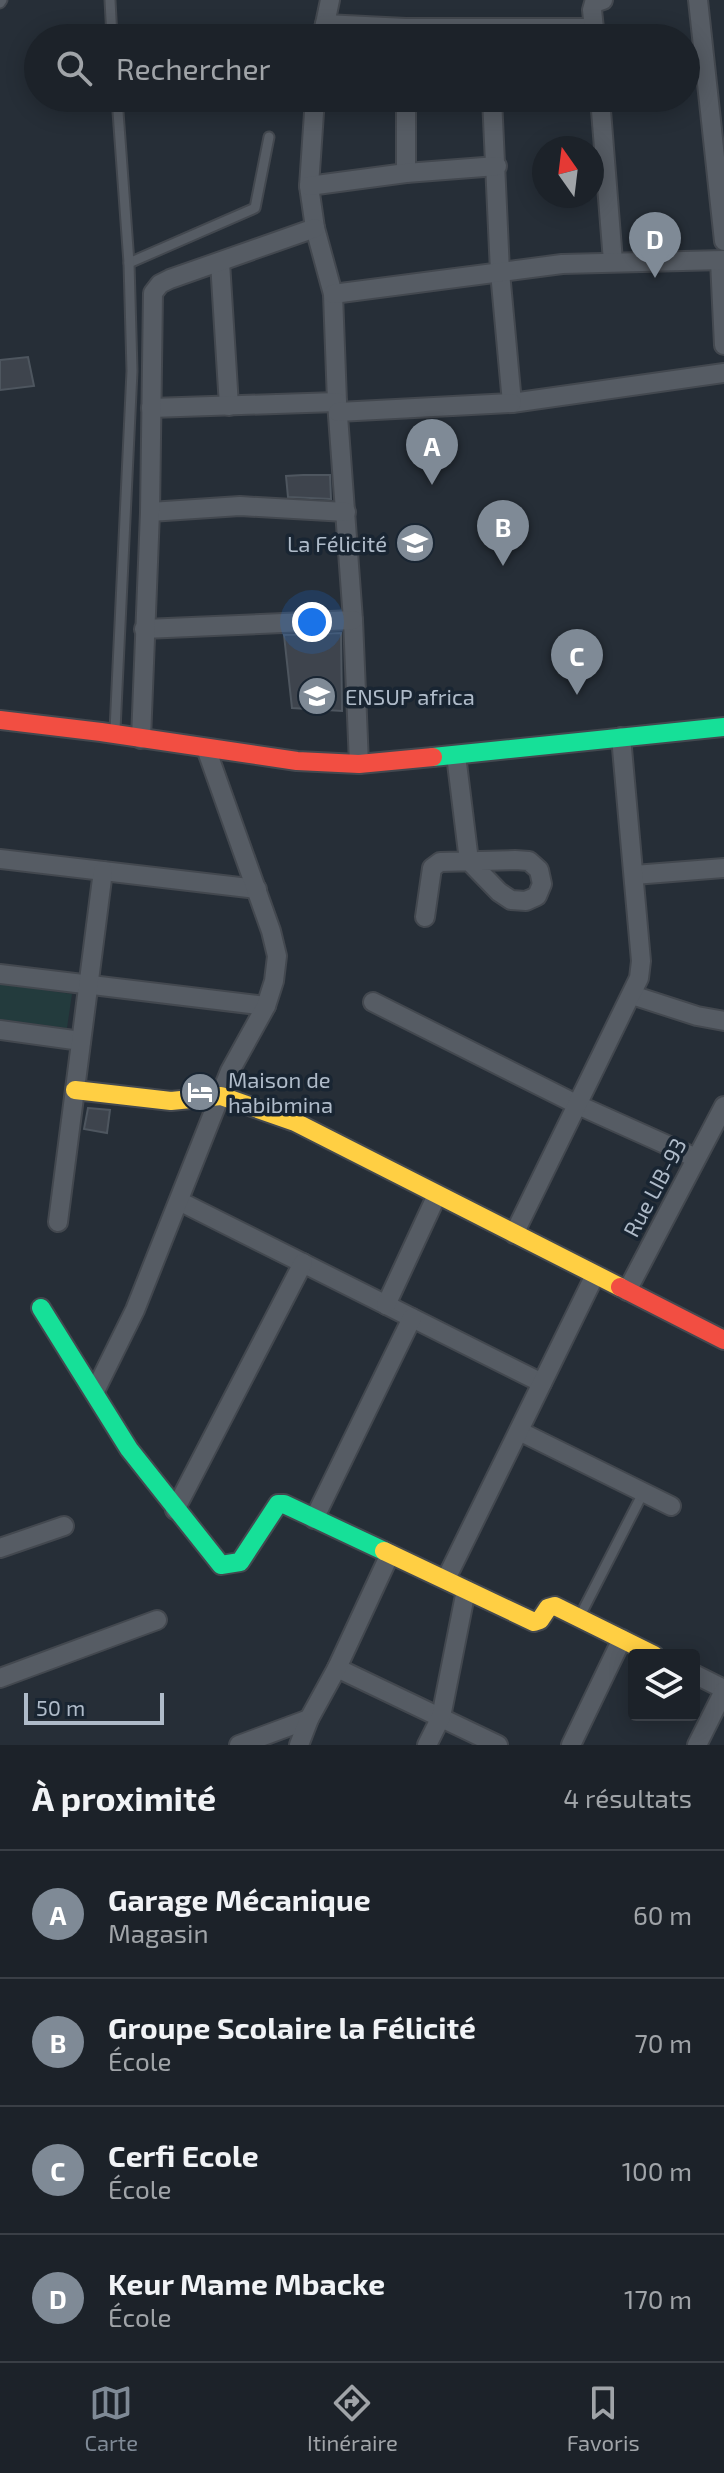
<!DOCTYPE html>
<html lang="fr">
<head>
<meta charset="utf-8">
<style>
	body { margin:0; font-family:"Exo 2",sans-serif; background:#252a31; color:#f1f3f6 }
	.controls { position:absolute; right:24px; bottom:24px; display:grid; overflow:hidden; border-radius:8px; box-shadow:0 4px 20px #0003 }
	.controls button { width:72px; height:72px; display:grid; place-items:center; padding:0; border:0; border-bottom:2px solid #3a3f46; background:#1c2229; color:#f1f3f6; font:40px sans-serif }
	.compass { position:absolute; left:532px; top:136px; width:72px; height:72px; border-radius:50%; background:#1c2229; box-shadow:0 4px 20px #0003; rotate:346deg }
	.scale { position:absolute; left:24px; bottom:20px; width:140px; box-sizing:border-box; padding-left:8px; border:4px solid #afbbc9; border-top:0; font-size:22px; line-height:28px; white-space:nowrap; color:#afbbc9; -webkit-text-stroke:6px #192532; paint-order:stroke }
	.you { position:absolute; left:312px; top:622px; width:28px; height:28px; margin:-20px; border:6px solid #fff; border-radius:50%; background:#1a73e8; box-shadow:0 0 0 12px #1a73e833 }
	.badge { display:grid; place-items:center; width:52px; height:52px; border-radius:50%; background:#7f8a96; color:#fff; font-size:26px; font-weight:700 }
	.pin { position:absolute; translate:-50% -66px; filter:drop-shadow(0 2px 4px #0008) }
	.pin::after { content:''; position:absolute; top:42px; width:28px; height:24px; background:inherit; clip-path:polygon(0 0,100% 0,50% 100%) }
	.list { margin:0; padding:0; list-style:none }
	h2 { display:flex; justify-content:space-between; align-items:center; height:104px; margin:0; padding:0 32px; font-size:34px }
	h2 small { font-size:26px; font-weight:400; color:#a0a4a8 }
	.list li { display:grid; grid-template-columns:52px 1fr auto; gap:24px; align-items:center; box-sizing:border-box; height:128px; padding:0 32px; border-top:2px solid #3a3f46 }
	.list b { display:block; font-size:30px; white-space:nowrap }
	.list p { margin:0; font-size:26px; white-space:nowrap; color:#a0a4a8 }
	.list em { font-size:26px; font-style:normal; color:#a0a4a8 }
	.icon { flex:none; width:44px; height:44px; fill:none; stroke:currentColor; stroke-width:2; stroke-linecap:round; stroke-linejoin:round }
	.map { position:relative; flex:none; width:724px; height:1745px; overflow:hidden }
	.search { position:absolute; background:#1c2229; box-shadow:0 4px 20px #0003; left:24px; right:24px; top:24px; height:88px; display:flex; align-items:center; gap:20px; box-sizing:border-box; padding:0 28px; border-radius:44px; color:#a0a4a8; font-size:30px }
	.sheet { height:616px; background:#1c2229 }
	nav { display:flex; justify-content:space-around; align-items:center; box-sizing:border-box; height:112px; border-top:2px solid #3a3f46; background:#1c2229; font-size:22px; color:#a0a4a8 }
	nav a { display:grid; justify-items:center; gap:4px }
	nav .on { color:#7f8a96 }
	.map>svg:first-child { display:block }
	.green { fill:#233b3d }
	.building { fill:#3e444d; stroke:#4e565f; stroke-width:2 }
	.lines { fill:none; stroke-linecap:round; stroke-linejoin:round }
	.lane-casing { stroke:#43484f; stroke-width:13 }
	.street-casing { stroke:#43484f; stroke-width:22 }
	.fast-casing { stroke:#43484f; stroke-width:22 }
	.slow-casing { stroke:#43484f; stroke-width:22 }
	.jam-casing { stroke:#43484f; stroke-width:22 }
	.lane { stroke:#565c64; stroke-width:9 }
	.street { stroke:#565c64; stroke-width:18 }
	.fast { stroke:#16e098; stroke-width:18 }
	.slow { stroke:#ffcf43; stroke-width:18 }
	.jam { stroke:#f24e42; stroke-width:18 }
	.labels { text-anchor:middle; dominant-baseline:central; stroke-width:7; stroke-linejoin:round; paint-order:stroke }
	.poi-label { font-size:22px; fill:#afbbc9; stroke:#192532; text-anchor:start }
	.street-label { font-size:22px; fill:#afbbc9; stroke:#192532 }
</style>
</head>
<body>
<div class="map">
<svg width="724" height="1745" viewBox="0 0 724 1745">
	<rect width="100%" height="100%" fill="#262e37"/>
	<!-- green -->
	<path class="green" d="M0,984L72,994L67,1028L0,1019Z"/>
	<!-- building -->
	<g class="building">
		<path d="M28,357L34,386L0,390V360Z"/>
		<path d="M303,475H330L331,499L288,497L286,476Z"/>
		<path d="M341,633L342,711L292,708L284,635Z"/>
		<path d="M88,1108L110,1110L107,1133L84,1129Z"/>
	</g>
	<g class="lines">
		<!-- lane casing -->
		<g class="lane-casing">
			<g id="lane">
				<path d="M110,0L112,38"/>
				<path d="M0,3L2,0"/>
				<path d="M129,263L255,208L269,137"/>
				<path d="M115,730L132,371L129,263L117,98"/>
				<path d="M581,1614L643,1493"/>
			</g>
		</g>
		<!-- street casing -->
		<g class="street-casing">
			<g id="street">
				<path d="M698,0L724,241"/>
				<path d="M325,24L330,0"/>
				<path d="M321,38L325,24L406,28H594"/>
				<path d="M595,38L592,10L594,3L603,0"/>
				<path d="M315,98L309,186L315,228L333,294L337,402L353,620L359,764"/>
				<path d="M492,98L500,272L512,403L724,373"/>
				<path d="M600,98L613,261"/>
				<path d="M406,173V98"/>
				<path d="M309,186L406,173L497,166"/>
				<path d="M720,261L724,345"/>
				<path d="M220,262L229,406"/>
				<path d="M333,294L562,264L724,260"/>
				<path d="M151,408L337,402"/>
				<path d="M338,412L512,403"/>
				<path d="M150,512L240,506L346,512"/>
				<path d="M144,629L353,620"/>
				<path d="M141,739L150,512L153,293L160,284L170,279L315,228"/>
				<path d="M0,859L257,889"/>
				<path d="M634,875L724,868"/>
				<path d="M425,917L432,868L440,862L515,860L529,861L539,870L542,884L537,896L526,901L511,900L499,892L469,861L456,755"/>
				<path d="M0,974L266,1006"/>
				<path d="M632,995L697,1016L724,1021"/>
				<path d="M373,1002L578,1105L696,1158"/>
				<path d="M0,1030L81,1041"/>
				<path d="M179,1201L542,1383"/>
				<path d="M58,1222L103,871"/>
				<path d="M514,1234L639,978L641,961L621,737"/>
				<path d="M627,1291L724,1106"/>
				<path d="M386,1305L437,1195"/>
				<path d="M95,1391L135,1310L230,1071L266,1006L274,981L277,956L271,931L207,751"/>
				<path d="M519,1431L671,1506"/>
				<path d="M175,1510L303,1263"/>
				<path d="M314,1519L412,1318"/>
				<path d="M0,1548L64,1526"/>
				<path d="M446,1579L595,1275"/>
				<path d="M337,1668L498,1745"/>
				<path d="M694,1674L724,1689"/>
				<path d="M0,1678L157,1620"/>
				<path d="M239,1745L309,1719"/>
				<path d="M299,1745L309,1719L337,1668L390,1554"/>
				<path d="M427,1745L441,1717L466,1590"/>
				<path d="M571,1745L622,1639"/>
				<path d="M697,1745L724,1691"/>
			</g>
		</g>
		<!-- fast casing -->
		<g class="fast-casing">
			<g id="fast">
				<path d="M433,757L724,727"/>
				<path d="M41,1308L129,1449L221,1565L240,1562L278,1504H284L384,1551"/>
			</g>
		</g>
		<!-- slow casing -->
		<g class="slow-casing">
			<g id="slow">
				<path d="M75,1090L171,1101L221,1096L295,1122L620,1287"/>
				<path d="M384,1551L534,1622L540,1620L548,1608L555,1606L654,1655"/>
			</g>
		</g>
		<!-- jam casing -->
		<g class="jam-casing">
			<g id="jam">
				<path d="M0,720L101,732L297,761L359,764L433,757"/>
				<path d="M620,1287L724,1340"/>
			</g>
		</g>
		<!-- lane -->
		<use href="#lane" class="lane"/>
		<!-- street -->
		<use href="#street" class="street"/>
		<!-- fast -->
		<use href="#fast" class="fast"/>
		<!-- slow -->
		<use href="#slow" class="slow"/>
		<!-- jam -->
		<use href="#jam" class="jam"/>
	</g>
	<!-- icons -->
	<defs>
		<g id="school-disc" transform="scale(2)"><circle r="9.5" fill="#7f8a96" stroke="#192532"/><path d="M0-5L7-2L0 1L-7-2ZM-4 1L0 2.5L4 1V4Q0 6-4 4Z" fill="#fff"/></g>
		<g id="university-disc" transform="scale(2)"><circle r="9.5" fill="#7f8a96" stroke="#192532"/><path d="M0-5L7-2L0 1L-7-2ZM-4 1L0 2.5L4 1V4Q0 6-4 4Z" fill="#fff"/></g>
		<g id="hotel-disc" transform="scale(2)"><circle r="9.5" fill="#7f8a96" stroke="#192532"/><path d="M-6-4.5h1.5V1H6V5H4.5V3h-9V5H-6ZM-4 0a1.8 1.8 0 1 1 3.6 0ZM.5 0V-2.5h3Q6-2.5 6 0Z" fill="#fff"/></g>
	</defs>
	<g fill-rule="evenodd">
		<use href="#school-disc" x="415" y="543"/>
		<use href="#university-disc" x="317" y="696"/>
		<use href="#hotel-disc" x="200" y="1092"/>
	</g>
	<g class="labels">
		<!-- poi labels -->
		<g class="poi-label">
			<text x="387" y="543" text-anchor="end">La Félicité</text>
			<text x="345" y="696">ENSUP africa</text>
			<text x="228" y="1079">Maison de<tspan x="228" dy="25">habibmina</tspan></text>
		</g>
		<!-- street labels -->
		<g class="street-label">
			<text transform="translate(654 1187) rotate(-62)">Rue LIB-93</text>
		</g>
	</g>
</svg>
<div class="controls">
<button><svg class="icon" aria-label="layers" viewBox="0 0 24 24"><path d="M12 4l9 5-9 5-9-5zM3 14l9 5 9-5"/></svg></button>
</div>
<svg class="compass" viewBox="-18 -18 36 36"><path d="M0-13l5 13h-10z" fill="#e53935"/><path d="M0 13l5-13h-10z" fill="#a0a4a8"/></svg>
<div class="scale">50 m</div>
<div class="you"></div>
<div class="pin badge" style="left:432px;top:485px">A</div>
<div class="pin badge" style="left:503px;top:566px">B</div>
<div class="pin badge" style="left:577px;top:695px">C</div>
<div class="pin badge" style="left:655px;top:278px">D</div>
<div class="search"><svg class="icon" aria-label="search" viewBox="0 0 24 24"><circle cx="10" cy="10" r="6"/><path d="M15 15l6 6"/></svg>Rechercher</div>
</div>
<section class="sheet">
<h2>À proximité<small>4 résultats</small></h2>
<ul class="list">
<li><span class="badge">A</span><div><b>Garage Mécanique</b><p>Magasin</p></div><em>60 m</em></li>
<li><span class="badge">B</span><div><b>Groupe Scolaire la Félicité</b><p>École</p></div><em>70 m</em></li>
<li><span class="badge">C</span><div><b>Cerfi Ecole</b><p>École</p></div><em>100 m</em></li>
<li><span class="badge">D</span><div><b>Keur Mame Mbacke</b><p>École</p></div><em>170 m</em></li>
</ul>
</section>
<nav>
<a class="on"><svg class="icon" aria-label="map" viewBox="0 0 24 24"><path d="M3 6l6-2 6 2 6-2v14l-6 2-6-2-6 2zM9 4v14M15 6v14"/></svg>Carte</a>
<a><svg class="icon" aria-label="directions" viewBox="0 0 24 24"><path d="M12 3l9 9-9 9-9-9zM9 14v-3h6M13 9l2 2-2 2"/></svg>Itinéraire</a>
<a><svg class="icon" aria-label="saved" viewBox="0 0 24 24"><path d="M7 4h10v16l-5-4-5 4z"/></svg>Favoris</a>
</nav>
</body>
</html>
